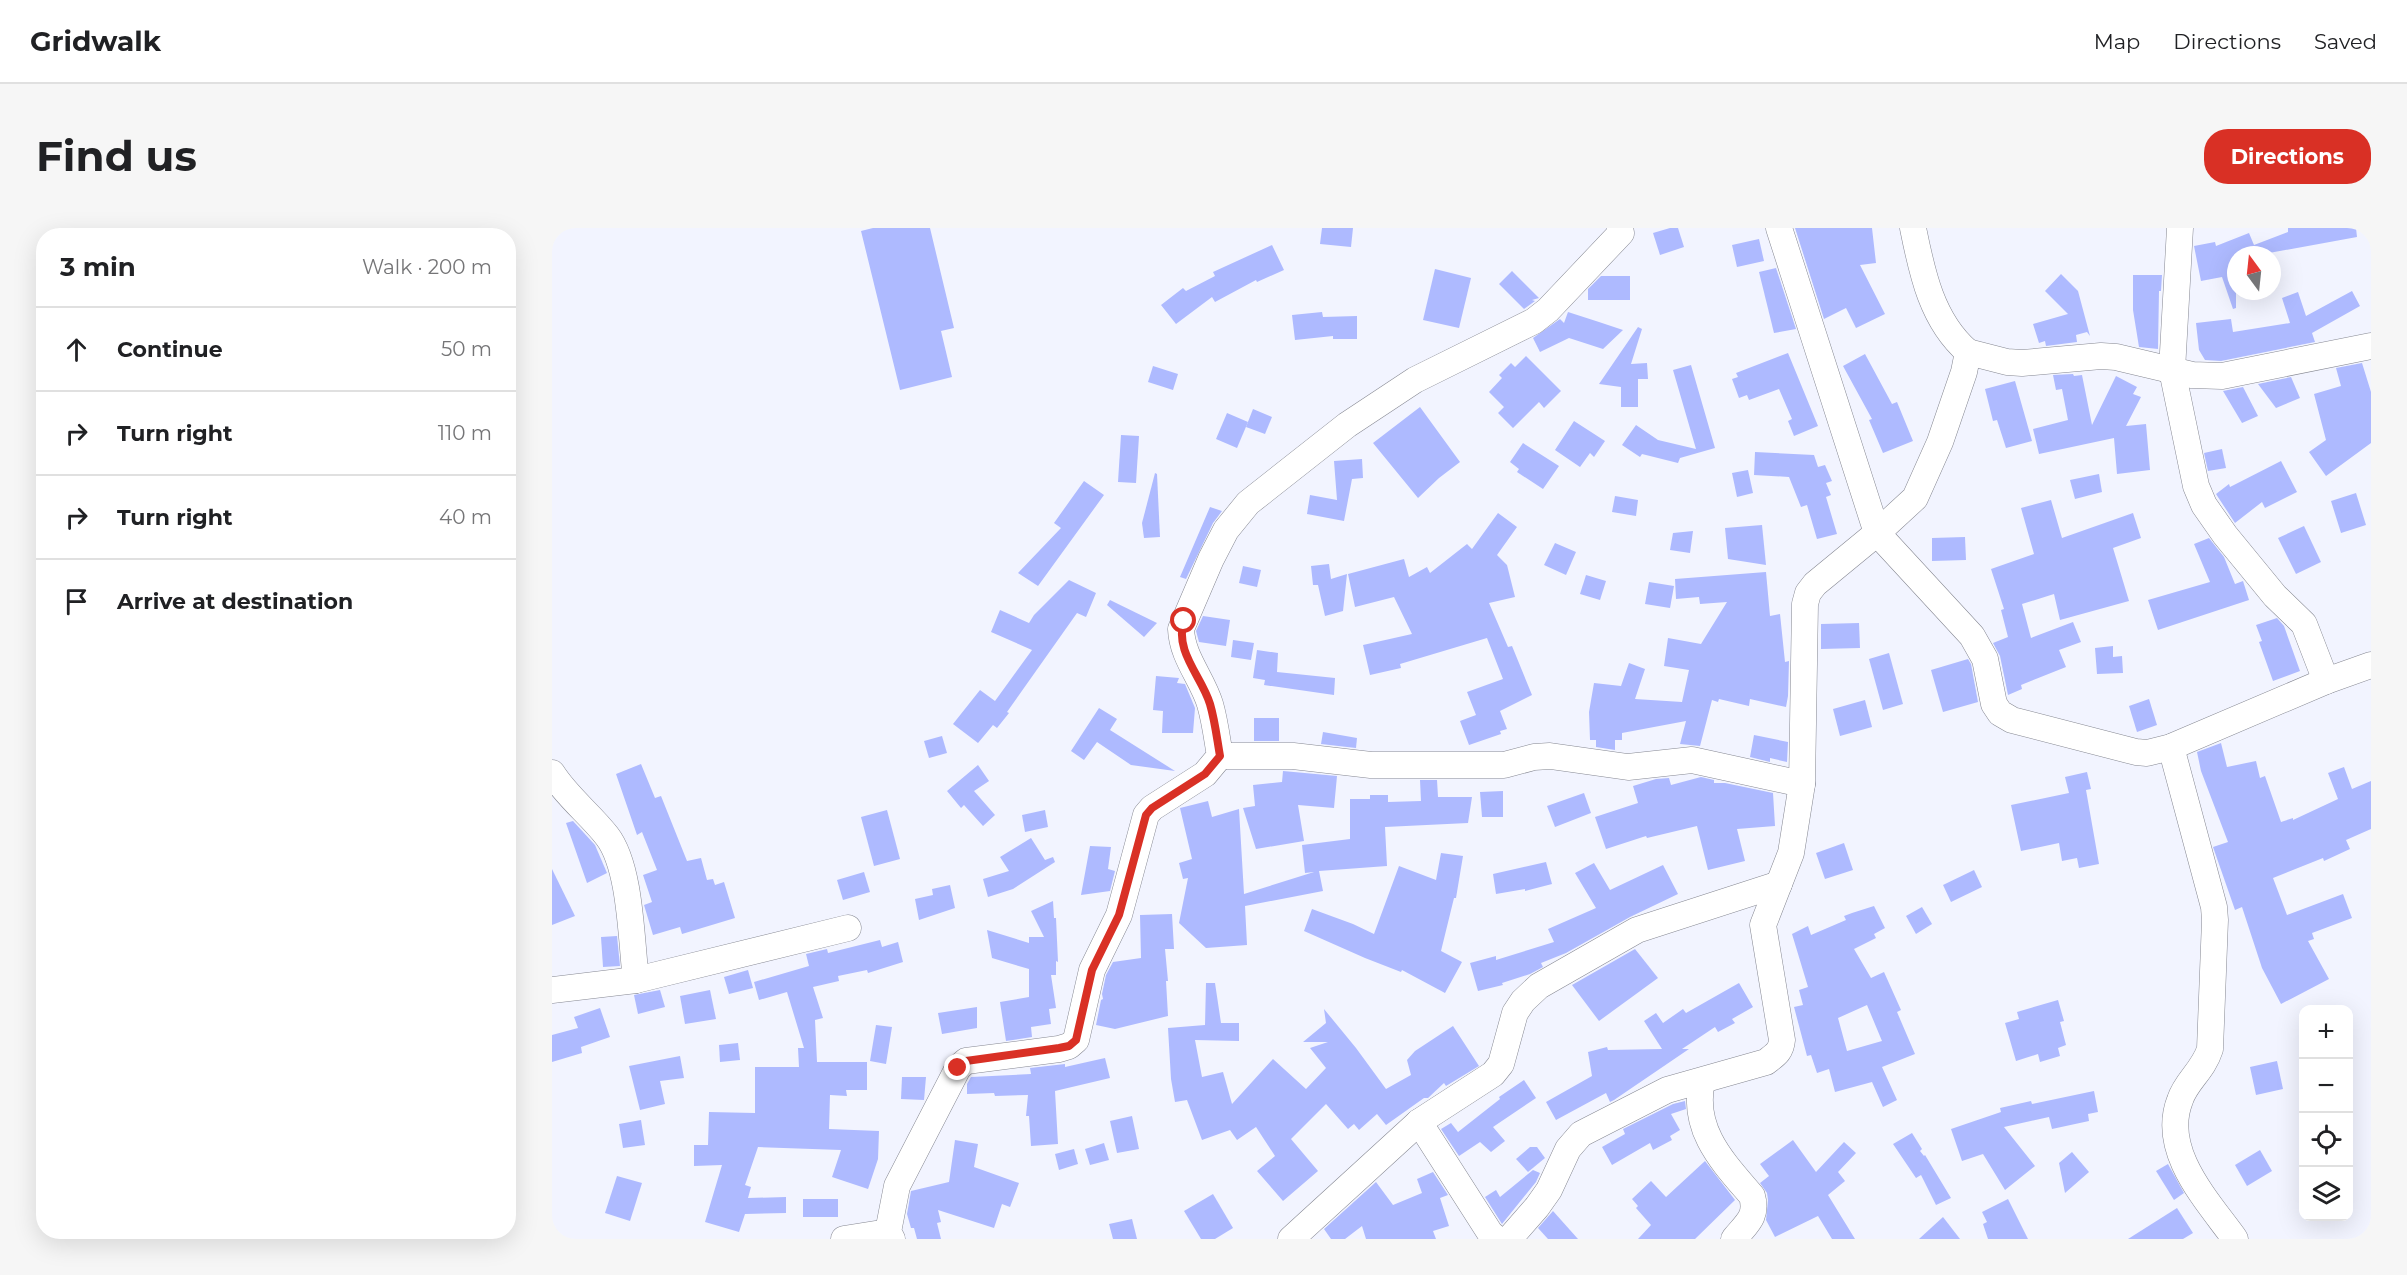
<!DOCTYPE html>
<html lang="en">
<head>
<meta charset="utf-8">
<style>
	body { margin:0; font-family:Montserrat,sans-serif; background:#f6f6f6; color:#202124 }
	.controls { position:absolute; right:18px; bottom:18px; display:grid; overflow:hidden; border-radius:12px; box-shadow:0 6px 24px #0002 }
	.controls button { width:54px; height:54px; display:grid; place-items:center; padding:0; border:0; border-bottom:2px solid #e0e0e0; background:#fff; color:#202124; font:30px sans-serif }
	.compass { position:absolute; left:1675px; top:18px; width:54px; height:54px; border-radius:50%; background:#fff; box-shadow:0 6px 24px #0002; rotate:345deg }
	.stop { position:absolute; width:18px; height:18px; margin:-14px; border:4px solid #d93025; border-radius:50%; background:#fff }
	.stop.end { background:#d93025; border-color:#fff; box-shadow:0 2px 6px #0008 }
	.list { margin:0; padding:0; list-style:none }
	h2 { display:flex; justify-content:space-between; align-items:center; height:78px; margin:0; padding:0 24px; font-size:26px }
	h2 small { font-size:20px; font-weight:400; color:#757577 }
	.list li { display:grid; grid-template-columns:39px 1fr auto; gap:18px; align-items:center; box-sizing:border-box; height:84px; padding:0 24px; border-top:2px solid #e0e0e0 }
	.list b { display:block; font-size:22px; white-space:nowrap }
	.list em { font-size:20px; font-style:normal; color:#757577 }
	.icon { flex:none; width:33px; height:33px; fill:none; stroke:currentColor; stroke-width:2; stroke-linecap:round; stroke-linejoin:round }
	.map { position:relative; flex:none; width:1819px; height:1011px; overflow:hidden; border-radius:24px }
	header { display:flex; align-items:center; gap:36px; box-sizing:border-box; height:84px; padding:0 30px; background:#fff; border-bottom:2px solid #e0e0e0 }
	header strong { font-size:28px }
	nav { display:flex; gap:33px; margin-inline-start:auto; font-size:21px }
	.intro { display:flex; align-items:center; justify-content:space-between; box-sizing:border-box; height:144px; padding:0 36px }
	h1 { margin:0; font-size:42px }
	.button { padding:15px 27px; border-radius:24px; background:#d93025; color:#fff; font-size:21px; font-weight:700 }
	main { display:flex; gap:36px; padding:0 36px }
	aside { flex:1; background:#fff; border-radius:24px; box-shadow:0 6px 24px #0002 }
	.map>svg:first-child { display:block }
	.building { fill:#aebaff; fill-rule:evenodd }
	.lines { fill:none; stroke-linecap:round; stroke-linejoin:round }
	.minor-casing { stroke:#868892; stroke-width:27 }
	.minor { stroke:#fff; stroke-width:26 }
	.route { stroke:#d93025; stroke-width:8 }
</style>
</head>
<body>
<header>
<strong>Gridwalk</strong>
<nav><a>Map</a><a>Directions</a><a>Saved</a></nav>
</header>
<div class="intro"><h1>Find us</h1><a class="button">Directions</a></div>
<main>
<aside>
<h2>3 min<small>Walk · 200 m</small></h2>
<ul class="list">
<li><svg class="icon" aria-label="ahead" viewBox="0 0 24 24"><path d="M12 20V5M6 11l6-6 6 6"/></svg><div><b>Continue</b></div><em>50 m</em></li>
<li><svg class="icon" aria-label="right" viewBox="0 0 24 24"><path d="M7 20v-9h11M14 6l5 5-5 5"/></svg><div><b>Turn right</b></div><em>110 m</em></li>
<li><svg class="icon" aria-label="right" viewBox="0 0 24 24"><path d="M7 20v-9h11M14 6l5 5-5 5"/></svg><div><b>Turn right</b></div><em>40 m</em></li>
<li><svg class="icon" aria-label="arrive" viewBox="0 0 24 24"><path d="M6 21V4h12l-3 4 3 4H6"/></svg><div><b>Arrive at destination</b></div></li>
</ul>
</aside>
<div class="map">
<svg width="1819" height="1011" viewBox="0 0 1819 1011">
	<rect width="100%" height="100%" fill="#f2f4ff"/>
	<!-- building -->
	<g class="building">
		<path d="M321,0H378L402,100L389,103L400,149L348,162L309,3Z"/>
		<path d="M770,0H801L799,19L768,16Z"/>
		<path d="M1118,0H1126L1132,19L1108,27L1101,5Z"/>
		<path d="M1243,0H1320L1324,35L1308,37L1333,86L1304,100L1294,80L1272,91Z"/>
		<path d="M1736,0H1804L1805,9L1706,27H1684V80L1681,81L1670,49L1649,53L1642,18L1663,14L1664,18L1697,5L1702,17L1736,4Z"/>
		<path d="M1207,11L1212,33L1185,39L1180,17Z"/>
		<path d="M720,17L732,42L705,54L704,52L663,74L660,69L624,96L609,77L631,60L634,63L663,48L661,44Z"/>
		<path d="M1224,40L1244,101L1222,105L1207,44Z"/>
		<path d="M883,41L919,50L907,100L871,92Z"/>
		<path d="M960,43L987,70L980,72L983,73L972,81L947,56Z"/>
		<path d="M1509,46L1526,63L1538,108L1535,104L1524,107L1525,114L1494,118L1493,113L1487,115L1481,96L1516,86L1493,63Z"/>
		<path d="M1581,47H1610L1609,63H1607L1606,121L1587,119L1581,82Z"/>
		<path d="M1049,48H1078V72H1036V61Z"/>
		<path d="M1800,63L1808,78L1760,105L1763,114L1669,133L1653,132L1647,122L1644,95L1679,91L1681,104L1738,95L1730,70L1746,64L1754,88Z"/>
		<path d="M770,84L771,89L805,88V111H781V108L743,112L740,87Z"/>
		<path d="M1016,84L1047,94L1071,102L1051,121L1017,110L988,124L981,110L1008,91L1012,95Z"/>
		<path d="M1086,99L1090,101L1079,136L1095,135L1096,151H1086V179H1069V159L1047,156Z"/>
		<path d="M1236,125L1266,198L1242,208L1236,193L1240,191L1227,161L1197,172L1195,167L1187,170L1180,151L1186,149L1184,145Z"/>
		<path d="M1313,126L1340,176L1345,174L1361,213L1331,225L1317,192L1320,191L1291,138Z"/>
		<path d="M974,128L1009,163L992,180L987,174L961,200L946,185L952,179L937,164L950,150L947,147L959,135L963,139Z"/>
		<path d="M1810,135L1819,164V215L1774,248L1757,224L1774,212L1762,166L1789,158L1784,140Z"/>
		<path d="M1139,137L1163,220L1128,230L1126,235L1090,226L1088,229L1070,217L1084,197L1106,212L1144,221L1121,142Z"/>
		<path d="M601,138L626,146L621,162L596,154Z"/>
		<path d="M1521,146L1522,148L1530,147L1540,197L1564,148L1585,159L1581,166L1589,169L1574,198L1594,196L1598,242L1565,246L1562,210L1487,226L1481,201L1516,192L1510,161L1504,162L1501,147Z"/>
		<path d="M1739,149L1748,170L1724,180L1706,156Z"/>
		<path d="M1463,153L1480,213L1454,220L1445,192L1441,193L1433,161Z"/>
		<path d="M1691,159L1706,188L1690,195L1671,163Z"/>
		<path d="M868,179L908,234L887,250L866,270L821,215Z"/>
		<path d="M701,181L720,189L713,206L694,199Z"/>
		<path d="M675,185L696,194L685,220L664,211Z"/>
		<path d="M1022,193L1053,213L1042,229L1038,225L1028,239L1003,222Z"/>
		<path d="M569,207L587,208L584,255L566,254Z"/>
		<path d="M971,215L1007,238L991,261L965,244L967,241L958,234Z"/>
		<path d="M1670,221L1674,240L1656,243L1652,225Z"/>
		<path d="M1203,224L1262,227L1266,239L1273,237L1280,253L1274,255L1279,267L1274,269L1285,306L1265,311L1255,277L1249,279L1237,249L1202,247Z"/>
		<path d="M810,231L811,250L800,251L792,293L755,286L758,267L785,272L782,233Z"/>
		<path d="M1729,233L1745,264L1713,280L1710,274L1683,295L1664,266L1677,256L1678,259Z"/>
		<path d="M1196,242L1201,265L1185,269L1180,245Z"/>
		<path d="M603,245L605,246L608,309L592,310L590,295Z"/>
		<path d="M1547,246L1550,264L1523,271L1518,252Z"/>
		<path d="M532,253L552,267L486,358L466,345L509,300L502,295Z"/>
		<path d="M1804,265L1814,297L1789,305L1779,273Z"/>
		<path d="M1063,268L1086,272L1084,288L1060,284Z"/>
		<path d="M1499,272L1510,310L1581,285L1589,310L1561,320L1577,373L1508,392L1502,366L1470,376L1479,410L1521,394L1529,414L1507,422L1514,439L1469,457L1470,461L1456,467L1448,428L1441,415L1456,409L1449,382L1452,381L1439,341L1482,326L1469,280Z"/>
		<path d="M658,279L670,283L661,295L634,351L628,349Z"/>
		<path d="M946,285L965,299L945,327L955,337L963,369L937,375L956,419L960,418L980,467L948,483L955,501L948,503L949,506L917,517L908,493L924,487L915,464L951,451L935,410L848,436L849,440L818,447L811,417L860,406L842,369L803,379L796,346L852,331L857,349L875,339L878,345L915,316L920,321Z"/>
		<path d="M1210,297L1214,337L1176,331L1173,300Z"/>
		<path d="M1752,298L1769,334L1744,346L1726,310Z"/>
		<path d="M1141,303L1138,325L1118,322L1121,305Z"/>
		<path d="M1413,309L1414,332L1380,333V310Z"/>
		<path d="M1657,310L1672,329L1683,356L1691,353L1697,372L1606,402L1596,372L1658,354L1642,316Z"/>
		<path d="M1003,315L1024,324L1014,347L992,337Z"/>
		<path d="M777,336L779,351L795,346L791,383L773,388L766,357H761L759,338Z"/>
		<path d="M691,338L709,342L705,359L687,355Z"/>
		<path d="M1214,344L1218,388L1228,386L1233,434L1237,433L1236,468L1234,479L1198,471L1197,478L1167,471L1166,474L1160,472L1148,518L1128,516L1134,493L1070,505V512H1063V522L1044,519V512H1038L1037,484L1042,455L1069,458L1077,435L1093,441L1083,471L1130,474L1137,442L1112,438L1116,410L1149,416L1175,374L1148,376L1147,369L1124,371L1123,351Z"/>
		<path d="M1034,347L1054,353L1048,372L1028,366Z"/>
		<path d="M517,352L544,365L534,389L525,385L455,484L457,485L445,500L441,497L426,515L401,496L428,462L443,473L480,422L439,404L448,382L477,395L482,387Z"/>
		<path d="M1097,354L1122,358L1118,380L1093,376Z"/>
		<path d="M558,372L605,395L592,409L555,377Z"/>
		<path d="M651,388L678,392L674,418L647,414L644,403Z"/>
		<path d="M1725,390L1732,398L1748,443L1721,453L1707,414L1710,413L1704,397Z"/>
		<path d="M1307,395L1308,420L1269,421V396Z"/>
		<path d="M681,412L702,415L699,432L679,429Z"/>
		<path d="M1561,418V429L1570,428L1571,445L1545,446L1543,420Z"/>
		<path d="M705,422L726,425L725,444L783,450L782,467L712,457L713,452L701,450Z"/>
		<path d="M1337,425L1351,476L1331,482L1317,431Z"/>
		<path d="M1416,431L1419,436L1426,474L1391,484L1379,442Z"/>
		<path d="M604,448L627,450L625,455L633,456L643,480L641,505H610L611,483L601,482Z"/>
		<path d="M1597,471L1605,497L1585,504L1577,478Z"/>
		<path d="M1313,472L1320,499L1288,508L1281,481Z"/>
		<path d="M547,480L565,491L558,502L623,543L579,537L545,514L532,532L519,523Z"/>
		<rect x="702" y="490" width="25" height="23"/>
		<path d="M771,504L805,510L804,520L769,516Z"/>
		<path d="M1202,507L1236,514L1235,534L1218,530V534L1198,529Z"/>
		<path d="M390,508L395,525L377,530L372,513Z"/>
		<path d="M1669,515L1675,539L1704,533L1708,550L1713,548L1729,594L1741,590V592L1786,571L1776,545L1792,539L1800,561L1819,553V601L1794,612L1798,621L1772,633L1771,630L1721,650L1735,687L1791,666L1800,690L1760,705L1762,711L1756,713L1777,751L1729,776L1710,740L1690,679L1683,682L1661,619L1676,614L1649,543L1645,524Z"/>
		<path d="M89,536L103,570L109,568L135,633L149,630L155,652L161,651L163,657L172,654L183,690L130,706L128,699L101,707L92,677L100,674L91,647L105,642L90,604L85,607L64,546Z"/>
		<path d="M426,537L437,553L422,563L443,587L431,598L412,577L409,580L395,563Z"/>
		<path d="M731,543L785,548L782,580L746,577L752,613L704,621L691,580L703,578L701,557L730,554Z"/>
		<path d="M1535,544L1539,561L1534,562L1547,636L1527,640L1525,630L1510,633L1507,615L1469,623L1459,577L1517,565L1513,549Z"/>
		<path d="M1149,549L1162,552V555H1173L1221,565L1223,598L1185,601L1193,633L1156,642L1145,598L1095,610L1094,608L1054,621L1043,589L1086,575L1081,558L1104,551L1117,550L1119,557Z"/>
		<path d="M868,552H885L886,569H920L916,595L833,599L835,638L767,643L771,663L693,678L695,717L654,720L627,695L636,650L631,651L627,635L640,631L628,580L656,573L660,589L687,581L692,666L762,644L753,645L750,617L798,611V571H818V567H836V574L869,573Z"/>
		<path d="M951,563V589H930L928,564Z"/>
		<path d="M1032,565L1039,585L1003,599L995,578Z"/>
		<path d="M335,582L348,631L322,638L309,589Z"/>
		<path d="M493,582L496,599L473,604L470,587Z"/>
		<path d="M21,593L43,617L55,645L35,655L14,595Z"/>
		<path d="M479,610L493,632L501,629L503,634L461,661L436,669L431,651L457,643L448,629Z"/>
		<path d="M1292,615L1301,642L1273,651L1264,625Z"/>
		<path d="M538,618L559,619L556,641L563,643L558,663L529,667Z"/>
		<path d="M889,625L911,628L904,670H902L889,723L910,734L893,765L850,742L849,744L813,730L752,703L760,681L801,696L822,706L847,638L884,652Z"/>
		<path d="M994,634L1000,656L973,663V661L944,666L941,646Z"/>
		<path d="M1042,635L1058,662L1111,637L1126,666L1078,689L1014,725L989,735L991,739L978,746L950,755L951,757L926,763L918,735L944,728V732L1002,714L996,701L1044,680L1023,645Z"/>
		<path d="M0,641L23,688L0,697Z"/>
		<path d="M1422,642L1430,659L1399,674L1391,657Z"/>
		<path d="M312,644L318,664L291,672L285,652Z"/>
		<path d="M398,657L403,680L367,692L363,671L381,667L380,661Z"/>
		<path d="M501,673L502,690H504L506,734L504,733V747H499L504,780L497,781L499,796L479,799L480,809L454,813L448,774L477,769V741L440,730L435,702L477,715V709H492L479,683Z"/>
		<path d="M1322,678L1333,700L1322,706L1324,710L1302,721L1319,750L1332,744L1349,782L1345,784L1363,826L1330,839L1345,872L1331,879L1320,854L1283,864L1277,841L1265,845L1259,827L1255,828L1242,779L1251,777L1247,762L1256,759L1240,706L1256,698L1259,707L1294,692L1292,688L1300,685ZM1315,777L1330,813L1295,823L1286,790Z"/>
		<path d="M1370,679L1380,696L1364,706L1354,688Z"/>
		<path d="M620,686L622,721H613L616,753H614L616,788L563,801L544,797L549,772L551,771L550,766L554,747L561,734L589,730L588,687Z"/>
		<path d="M65,708L68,738L51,739L49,709Z"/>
		<path d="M328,712L330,719L346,714L351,734L316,745L315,742L286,748L287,753L261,759L271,790L263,792L265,834H315V862H294L295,868L278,867L277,901L327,903L326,931L316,961L280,949L289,922L206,919L193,957L199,959L196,970L234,969V985L193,986L187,1004L153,994L170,937L142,938V917H156L157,884L203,885V839H247L246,820H252L235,764L207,772L202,754L257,738L254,726L275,721L276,725Z"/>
		<path d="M1083,721L1106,750L1047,793L1020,757Z"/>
		<path d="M196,742L201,760L177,766L172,749Z"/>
		<path d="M654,755H663L669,795H687V813L643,812L650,849L671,844L680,876L721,831L754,861L774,840L758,820L776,814H751L774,795L772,781L804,820L834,861L859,847L855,832L863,823L901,798L927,838L894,858L892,855L876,870H872L834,897L825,886L807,902L802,896L796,901L774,876L739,911L766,943L731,973L705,943L723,928L704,899L685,912L678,902L650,912L635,872L623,874L619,851L616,800L653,797Z"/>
		<path d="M1187,755L1201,779L1180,791L1183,795L1166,804L1163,799L1130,821H1137L1062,872L1058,874L1054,865L1004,892L994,874L1040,848L1036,824L1055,819L1056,822L1110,821L1092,793L1104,785L1111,795L1131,781L1134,785Z"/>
		<path d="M108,762L113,779L86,786L82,767Z"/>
		<path d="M158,762L164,791L133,796L128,768Z"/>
		<path d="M1506,772L1512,793L1508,794L1514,817L1506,820L1508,828L1488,834L1486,826L1464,833L1453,795L1467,791L1465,784Z"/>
		<path d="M425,779V800L390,806L386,785Z"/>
		<path d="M48,780L58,809L29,819L30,825L0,834V807L26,800L22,789Z"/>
		<path d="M324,797L340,799L334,836L318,833Z"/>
		<path d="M186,815L188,832L168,834L167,817Z"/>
		<path d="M128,828L132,850L108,853L113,876L88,882L77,838Z"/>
		<path d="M553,830L558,850L503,863L506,916L479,918L477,888H474L476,867L443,868L442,865L415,866V856L419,849L479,846L478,840L513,836V839Z"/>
		<path d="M1725,833L1731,861L1704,867L1698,839Z"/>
		<path d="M350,849H374L372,872L349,871Z"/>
		<path d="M972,852L984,870L941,899L953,913L939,924L928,914L907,928L889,901L899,895L906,904L948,871L947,869Z"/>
		<path d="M1542,863L1546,884L1536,886L1537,893L1500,901L1497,889L1452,899L1483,938L1453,962L1431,926L1410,933L1399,901L1449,884L1448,880L1479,873L1480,876Z"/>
		<path d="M1133,873L1134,881L1119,886L1128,902L1118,908L1120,912L1101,922L1098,915L1060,937L1050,919L1073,906L1071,901L1121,876Z"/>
		<path d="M580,888L587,921L565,925L558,893Z"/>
		<path d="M89,892L93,917L71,920L67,896Z"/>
		<path d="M1360,905L1370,921L1368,923L1372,928L1373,927L1399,970L1384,977L1369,947L1364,950L1341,916Z"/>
		<path d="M403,912L426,916L422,939L467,955L458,979L450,976L442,1000L386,982L389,994L385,995L389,1011H365L362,1000H359L355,986L359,963L397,954Z"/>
		<path d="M1241,912L1264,944L1292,914L1304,925L1286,944L1293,953L1276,967L1303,1011H1280L1266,988L1223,1009L1214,992L1216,972L1215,965L1208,955L1217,948L1208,936Z"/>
		<path d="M552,915L557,932L538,937L533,921Z"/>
		<path d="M978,919H985L993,930L976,944L964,931Z"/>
		<path d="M522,921L526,936L507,942L503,926Z"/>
		<path d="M1708,922L1720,943L1695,958L1683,937Z"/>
		<path d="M1520,924L1537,944L1513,965L1507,935Z"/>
		<path d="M1153,933L1183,972L1143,1011H1086L1099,997L1084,980L1086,978L1080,971L1099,953L1114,969Z"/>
		<path d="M1616,936L1632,965L1622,972L1604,943Z"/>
		<path d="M981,942L988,945L984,954L950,996L933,969L944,962L948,969Z"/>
		<path d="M881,944L896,967L888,970L897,998L881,1003L884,1011H814L810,998L793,1011H779L772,1001L824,954L841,977L870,965L865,951Z"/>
		<path d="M65,948L90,955L78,993L53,985Z"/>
		<path d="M661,966L681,1000L663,1011H649L632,983Z"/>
		<rect x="251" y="971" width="35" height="18"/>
		<path d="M1456,971L1476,1011H1436L1431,996L1435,994L1430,984Z"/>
		<path d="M1625,980L1641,1005L1631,1011H1576Z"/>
		<path d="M1001,983L1026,1011H996L986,1000Z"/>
		<path d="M1391,989L1408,1011H1367Z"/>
		<path d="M580,991L585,1011H561L557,996Z"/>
	</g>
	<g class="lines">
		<!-- minor casing -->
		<g class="minor-casing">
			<g id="minor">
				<path d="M1361,0C1370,45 1380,93 1416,124L1412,144L1388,214L1363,270L1325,305L1420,408L1433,431L1442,476L1448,485L1460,492L1584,524L1595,525L1619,519L1774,453L1819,437"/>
				<path d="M1628,0L1620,142L1644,258L1652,277L1673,307L1723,368L1752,396L1774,453"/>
				<path d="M1416,124L1455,134L1470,135L1549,128L1564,129L1640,147L1670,148L1819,118"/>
				<path d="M1619,519L1662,679L1663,692L1658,821C1651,843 1634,853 1628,872C1608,923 1655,972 1683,1011"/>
				<path d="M668,528H741L819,537H952L982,529L998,528L1076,539L1140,532L1250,556"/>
				<path d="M0,545C15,569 38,586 55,608C79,639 79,712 84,752"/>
				<path d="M0,762L84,752L296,700"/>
				<path d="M1150,853C1139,902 1171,934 1200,968C1206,989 1194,996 1182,1011"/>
				<path d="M867,894L938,1005L945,1011"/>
				<path d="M292,1011L336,1004"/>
				<path d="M340,1011L336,1004L345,958L406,840L414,833L507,821L517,818L524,812L540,742L567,687L594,587L600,580L653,546L668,528C665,511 663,493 658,476C650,450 630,429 629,401L659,331L674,302L696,275L795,197L863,152L982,93L996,82L1069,5L1068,0"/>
				<path d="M739,1011L867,894L941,846L949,836L963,785L971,773L987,758L1085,702L1227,656"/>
				<path d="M957,1011L985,979L997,962L1016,921L1029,906L1115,862L1214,834C1223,827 1229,824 1230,812L1211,697L1239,625L1250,556L1253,376L1256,365L1263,356L1325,305L1227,0"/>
			</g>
		</g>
		<!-- minor -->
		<use href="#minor" class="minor"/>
	</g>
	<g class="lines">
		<!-- route -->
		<path class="route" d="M406,840L414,833L507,820L517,818L524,812L540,742L567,687L594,587L600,580L653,546L668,528C665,511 663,493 658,476C650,449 622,423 632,393"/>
	</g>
</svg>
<div class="controls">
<button>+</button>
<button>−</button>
<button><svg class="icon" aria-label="locate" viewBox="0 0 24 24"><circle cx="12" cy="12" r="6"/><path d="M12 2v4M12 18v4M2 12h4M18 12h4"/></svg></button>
<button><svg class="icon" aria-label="layers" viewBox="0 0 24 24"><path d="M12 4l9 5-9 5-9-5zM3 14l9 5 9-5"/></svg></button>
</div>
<svg class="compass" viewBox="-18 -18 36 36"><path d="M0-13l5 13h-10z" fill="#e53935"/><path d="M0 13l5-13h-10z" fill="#757577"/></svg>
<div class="stop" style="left:632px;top:393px"></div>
<div class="stop end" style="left:406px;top:840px"></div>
</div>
</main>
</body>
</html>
